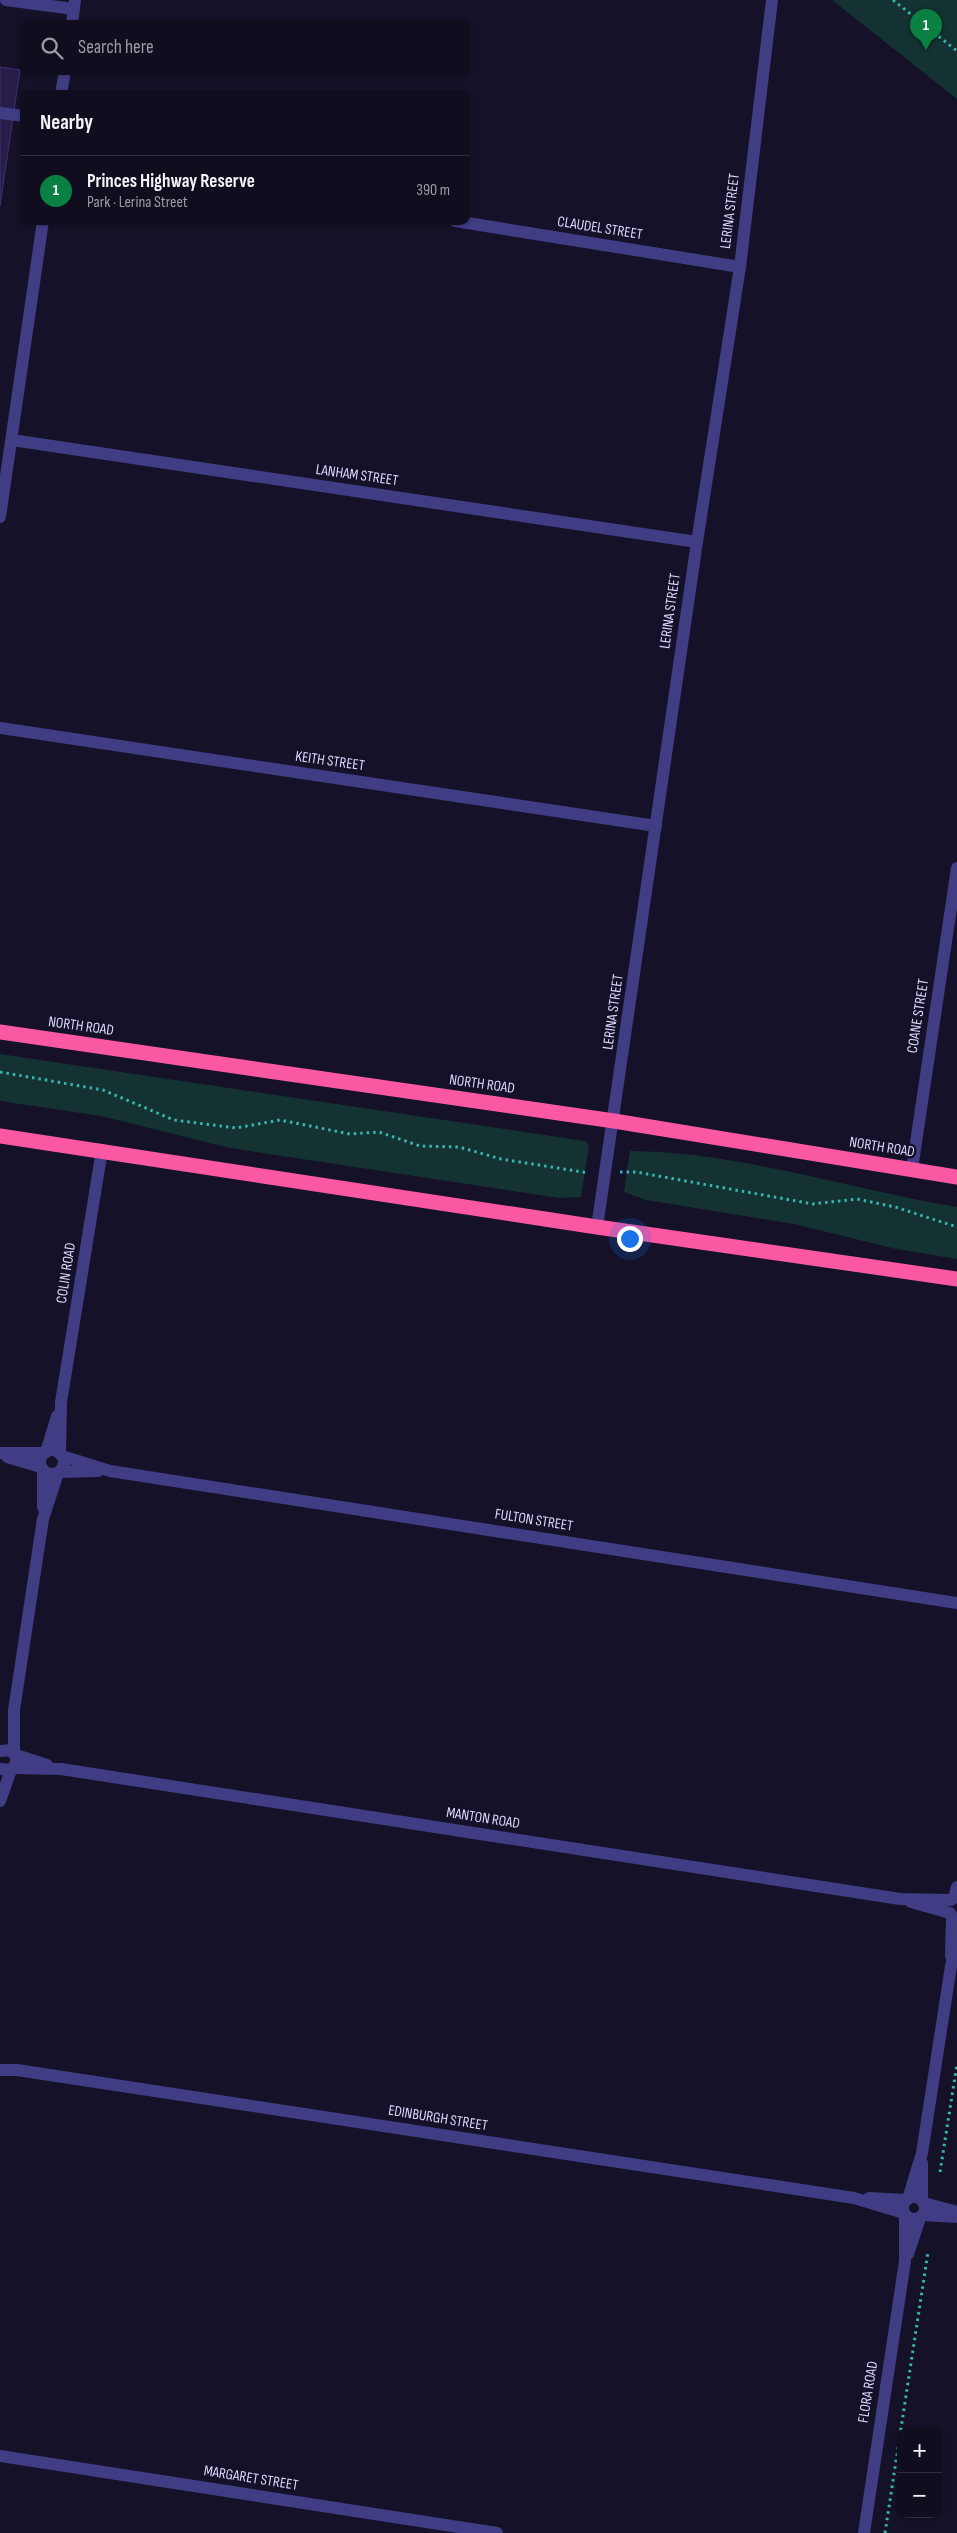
<!DOCTYPE html>
<html lang="en">
<head>
<meta charset="utf-8">
<style>
	body { margin:0; font-family:"Sofia Sans Condensed",sans-serif; background:#1e1b2b; color:#f1f3f6 }
	.controls { position:absolute; right:15px; bottom:15px; display:grid; overflow:hidden; border-radius:10px; box-shadow:0 1px 4px #0004 }
	.controls button { width:45px; height:45px; display:grid; place-items:center; padding:0; border:0; border-bottom:1px solid #302d3c; background:#100d1e; color:#f1f3f6; font:25px sans-serif }
	.you { position:absolute; left:629px; top:1238px; width:18px; height:18px; margin:-12px; border:4px solid #fff; border-radius:50%; background:#1a73e8; box-shadow:0 0 0 8px #1a73e833 }
	.badge { display:grid; place-items:center; width:32px; height:32px; border-radius:50%; background:#0b8043; color:#fff; font-size:16px; font-weight:700 }
	.pin { position:absolute; translate:-50% -41px; filter:drop-shadow(0 1px 2px #0008) }
	.pin::after { content:''; position:absolute; top:26px; width:18px; height:15px; background:inherit; clip-path:polygon(0 0,100% 0,50% 100%) }
	.list { margin:0; padding:0; list-style:none }
	h2 { display:flex; justify-content:space-between; align-items:center; height:65px; margin:0; padding:0 20px; font-size:21px }
	h2 small { font-size:16px; font-weight:400; color:#9c9ca4 }
	.list li { display:grid; grid-template-columns:32px 1fr auto; gap:15px; align-items:center; box-sizing:border-box; height:70px; padding:0 20px; border-top:1px solid #302d3c }
	.list b { display:block; font-size:19px; white-space:nowrap }
	.list p { margin:0; font-size:16px; white-space:nowrap; color:#9c9ca4 }
	.list em { font-size:16px; font-style:normal; color:#9c9ca4 }
	.icon { flex:none; width:28px; height:28px; fill:none; stroke:currentColor; stroke-width:2; stroke-linecap:round; stroke-linejoin:round }
	.map { position:relative; flex:none; width:957px; height:2533px; overflow:hidden }
	.search { position:absolute; background:#100d1e; box-shadow:0 1px 4px #0004; left:20px; top:20px; width:450px; height:55px; display:flex; align-items:center; gap:12px; box-sizing:border-box; padding:0 18px; border-radius:10px; color:#9c9ca4; font-size:19px }
	.panel { position:absolute; background:#100d1e; box-shadow:0 1px 4px #0004; left:20px; top:90px; width:450px; height:135px; border-radius:10px }
	.map>svg:first-child { display:block }
	.green { fill:#143231 }
	.building { fill:#271d48; stroke:#3f3073 }
	.lines { fill:none; stroke-linecap:round; stroke-linejoin:round }
	.path { stroke:#34b7b1; stroke-width:3; stroke-dasharray:2.5 4; stroke-linecap:butt }
	.street { stroke:#413d85; stroke-width:12 }
	.highway { stroke:#fa58a3; stroke-width:15 }
	.labels { text-anchor:middle; dominant-baseline:central; stroke-width:5; stroke-linejoin:round; paint-order:stroke }
	.street-label { font-size:15px; fill:#ded9fe; stroke:#151128 }
</style>
</head>
<body>
<div class="map">
<svg width="957" height="2533" viewBox="0 0 957 2533">
	<rect width="100%" height="100%" fill="#151128"/>
	<!-- green -->
	<g class="green">
		<path d="M832,0H957V99Z"/>
		<path d="M0,1054L585,1141L589,1146L581,1197L559,1198L230,1148L101,1116L0,1101Z"/>
		<path d="M630,1151C741,1152 848,1189 957,1207V1259L896,1249L794,1224L646,1200L624,1192Z"/>
	</g>
	<!-- building -->
	<path class="building" d="M0,67L20,70L0,206Z"/>
	<g class="lines">
		<!-- path -->
		<g class="path">
			<path d="M893,0L957,51"/>
			<path d="M0,1072L103,1090L174,1120L236,1128L280,1120L350,1134L379,1132L420,1146L459,1147L501,1159L589,1173"/>
			<path d="M620,1172H636L813,1204L857,1199L895,1207L957,1227"/>
			<path d="M940,2172L957,2064"/>
			<path d="M885,2533L928,2252"/>
		</g>
		<!-- street -->
		<g class="street">
			<path d="M6,0L74,9"/>
			<path d="M72,24L75,0"/>
			<path d="M61,94L65,71"/>
			<path d="M0,113L24,116"/>
			<path d="M455,221L740,267"/>
			<path d="M12,440L697,542"/>
			<path d="M0,517L43,221"/>
			<path d="M0,728L656,826"/>
			<path d="M912,1169L957,868"/>
			<path d="M597,1227L697,542L740,267L772,0"/>
			<circle cx="52" cy="1462" r="12"/>
			<path d="M46,1452L57,1416"/>
			<path d="M0,1453H43"/>
			<path d="M60,1454L61,1402L102,1150"/>
			<path d="M62,1456L110,1471L957,1603"/>
			<path d="M7,1457L41,1467"/>
			<path d="M43,1471V1507"/>
			<path d="M60,1472L98,1471"/>
			<path d="M0,1751L11,1750L17,1759L15,1765L11,1770L0,1769"/>
			<path d="M14,1752V1710L43,1519L58,1473"/>
			<path d="M16,1755L47,1765"/>
			<path d="M13,1768L61,1769L900,1899L951,1900"/>
			<path d="M0,1801L11,1770"/>
			<path d="M954,1898L957,1887"/>
			<path d="M911,1902L950,1913"/>
			<path d="M951,1956L952,1916"/>
			<path d="M0,2070H17L854,2198L904,2213"/>
			<circle cx="914" cy="2208" r="11"/>
			<path d="M869,2198L906,2200"/>
			<path d="M908,2199L922,2153L951,1966L957,1946"/>
			<path d="M922,2201V2163"/>
			<path d="M924,2203L957,2212"/>
			<path d="M923,2215L957,2217"/>
			<path d="M908,2254L920,2218"/>
			<path d="M0,2456L497,2533"/>
			<path d="M864,2533L905,2261V2215"/>
		</g>
		<!-- highway -->
		<g class="highway">
			<path d="M0,1032L614,1121L957,1177"/>
			<path d="M0,1136L597,1227L957,1279"/>
		</g>
	</g>
	<g class="labels">
		<!-- street labels -->
		<g class="street-label">
			<text transform="translate(730 211) rotate(-83)">LERINA STREET</text>
			<text transform="translate(600 228) rotate(9)">CLAUDEL STREET</text>
			<text transform="translate(357 475) rotate(8)">LANHAM STREET</text>
			<text transform="translate(670 611) rotate(-82)">LERINA STREET</text>
			<text transform="translate(330 761) rotate(8)">KEITH STREET</text>
			<text transform="translate(613 1012) rotate(-82)">LERINA STREET</text>
			<text transform="translate(918 1016) rotate(-81)">COANE STREET</text>
			<text transform="translate(81 1026) rotate(8)">NORTH ROAD</text>
			<text transform="translate(482 1084) rotate(8)">NORTH ROAD</text>
			<text transform="translate(882 1147) rotate(9)">NORTH ROAD</text>
			<text transform="translate(66 1273) rotate(-81)">COLIN ROAD</text>
			<text transform="translate(534 1520) rotate(9)">FULTON STREET</text>
			<text transform="translate(483 1818) rotate(9)">MANTON ROAD</text>
			<text transform="translate(438 2118) rotate(9)">EDINBURGH STREET</text>
			<text transform="translate(868 2392) rotate(-81)">FLORA ROAD</text>
			<text transform="translate(251 2478) rotate(9)">MARGARET STREET</text>
		</g>
	</g>
</svg>
<div class="controls">
<button>+</button>
<button>−</button>
</div>
<div class="you"></div>
<div class="pin badge" style="left:926px;top:50px">1</div>
<div class="search"><svg class="icon" aria-label="search" viewBox="0 0 24 24"><circle cx="10" cy="10" r="6"/><path d="M15 15l6 6"/></svg>Search here</div>
<section class="panel">
<h2>Nearby<small></small></h2>
<ul class="list">
<li><span class="badge">1</span><div><b>Princes Highway Reserve</b><p>Park · Lerina Street</p></div><em>390 m</em></li>
</ul>
</section>
</div>
</body>
</html>
